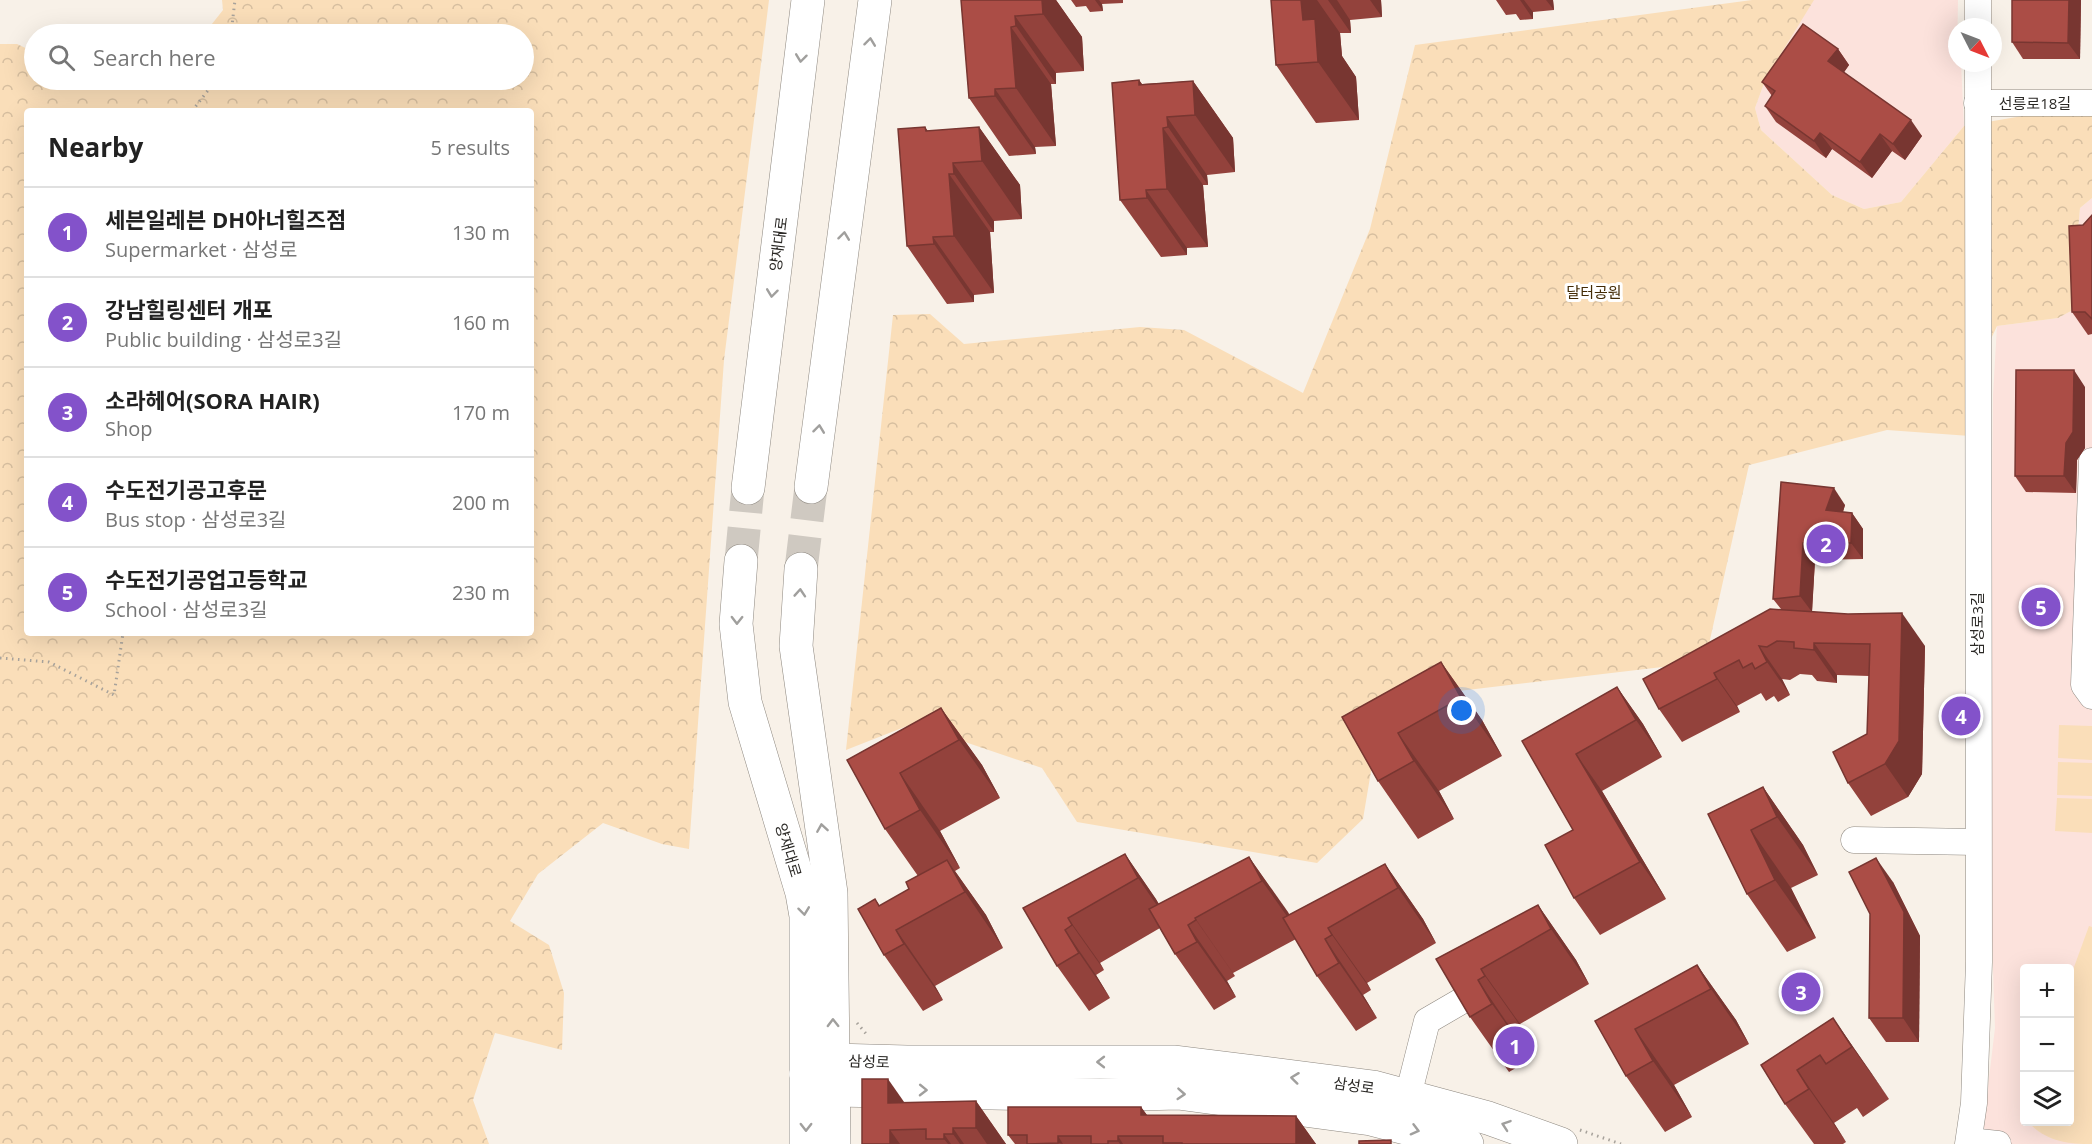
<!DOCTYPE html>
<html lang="en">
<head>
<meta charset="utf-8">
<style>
	body { margin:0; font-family:"Open Sans","Noto Sans KR",sans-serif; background:#f6f6f6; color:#222 }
	.controls { position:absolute; right:18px; bottom:18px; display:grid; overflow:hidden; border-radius:6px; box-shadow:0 6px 24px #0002 }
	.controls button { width:54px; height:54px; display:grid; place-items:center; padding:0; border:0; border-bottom:2px solid #e0e0e0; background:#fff; color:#222; font:30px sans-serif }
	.compass { position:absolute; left:1948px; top:18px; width:54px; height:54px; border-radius:50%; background:#fff; box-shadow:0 6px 24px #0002; rotate:132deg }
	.you { position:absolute; left:1462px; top:711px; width:21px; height:21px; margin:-15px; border:4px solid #fff; border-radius:50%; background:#1a73e8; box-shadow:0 0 0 9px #1a73e833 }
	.badge { display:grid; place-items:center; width:39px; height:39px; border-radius:50%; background:#8352ca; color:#fff; font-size:20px; font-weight:700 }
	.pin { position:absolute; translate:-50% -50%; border:3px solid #fff; box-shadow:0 2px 6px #0006 }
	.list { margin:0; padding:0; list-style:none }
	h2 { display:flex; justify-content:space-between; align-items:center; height:78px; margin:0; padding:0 24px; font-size:26px }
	h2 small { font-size:20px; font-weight:400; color:#767676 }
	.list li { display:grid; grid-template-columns:39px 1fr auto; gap:18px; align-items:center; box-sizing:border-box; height:90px; padding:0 24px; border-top:2px solid #e0e0e0 }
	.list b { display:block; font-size:22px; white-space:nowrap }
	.list p { margin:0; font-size:20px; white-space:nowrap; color:#767676 }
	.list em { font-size:20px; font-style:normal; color:#767676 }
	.icon { flex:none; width:33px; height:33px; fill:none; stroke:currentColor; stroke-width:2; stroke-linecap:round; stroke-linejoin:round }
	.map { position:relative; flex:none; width:2092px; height:1144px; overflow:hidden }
	.search { position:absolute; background:#fff; box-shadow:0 6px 24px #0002; left:24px; top:24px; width:510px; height:66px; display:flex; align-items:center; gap:15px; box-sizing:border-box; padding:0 21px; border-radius:33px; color:#767676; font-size:22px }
	.panel { position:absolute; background:#fff; box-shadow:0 6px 24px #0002; left:24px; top:108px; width:510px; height:528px; border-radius:6px }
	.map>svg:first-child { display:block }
	.education { fill:#fce2dc; fill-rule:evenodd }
	.forest { fill:url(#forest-crowns); fill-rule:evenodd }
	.garden { fill:#fadeb9 }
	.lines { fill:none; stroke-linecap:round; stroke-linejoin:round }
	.major-tunnel { stroke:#cfc9c1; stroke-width:33; stroke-dasharray:33 16; stroke-linecap:butt }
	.minor-casing { stroke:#8d877f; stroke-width:27 }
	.major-casing { stroke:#8d877f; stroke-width:34 }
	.path { stroke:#a7a29b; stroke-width:3; stroke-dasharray:1.5 4.5; stroke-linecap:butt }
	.minor { stroke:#fff; stroke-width:26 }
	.major { stroke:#fff; stroke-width:33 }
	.wall { fill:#93423c }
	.shaded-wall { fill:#783631 }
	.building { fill:#ab4d46; stroke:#783631; stroke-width:1.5 }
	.oneway { stroke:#a09f9d }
	.labels { text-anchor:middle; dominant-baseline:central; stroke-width:6; stroke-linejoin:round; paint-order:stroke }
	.street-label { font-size:15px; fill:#2b2926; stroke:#fff }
	.park-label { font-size:15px; fill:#432b05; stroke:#fff }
</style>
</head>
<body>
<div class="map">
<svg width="2092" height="1144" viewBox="0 0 2092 1144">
	<defs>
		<pattern id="forest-crowns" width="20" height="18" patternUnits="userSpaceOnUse" patternTransform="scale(1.5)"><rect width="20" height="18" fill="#fadeb9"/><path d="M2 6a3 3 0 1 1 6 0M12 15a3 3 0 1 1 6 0" fill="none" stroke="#d6be9f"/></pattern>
	</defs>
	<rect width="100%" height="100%" fill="#f8f1e8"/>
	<!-- education -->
	<g class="education">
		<path d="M1813,0H1958L1957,63H1961L1964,126L1901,202L1864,209L1832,195L1761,130L1755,108L1766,78Z"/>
		<path d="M2092,198V1144H1981L1995,1028L1988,820L1993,395L1997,326L2058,318L2071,311L2080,208ZM2024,968H2070V1122H2024Z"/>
	</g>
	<!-- forest -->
	<g class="forest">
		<path d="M222,0H769L724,360L689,849L662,844L603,823L538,874L510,921L549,945L564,993L562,1050L495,1033L473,1100L489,1144H0V44H17L34,52V80H93L99,83L166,84L170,80H524V34H204L223,10ZM27,111H531V633H27Z"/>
		<path d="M1752,0H1814L1766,78L1755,108L1761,130L1832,195L1864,209L1901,202L1964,126L2074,107L2092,110V198L2080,208L2071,311L2058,318L1997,326L1978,367L1970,436L1887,430L1749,465L1705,662L1383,700L1363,819L1317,863L1077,822L1042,768L912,724L846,750L893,315L930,314L964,344L1140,327L1184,330L1303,393L1370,229L1415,45Z"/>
	</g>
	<!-- garden -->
	<g class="garden">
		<path d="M2059,725L2092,726V760L2058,758Z"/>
		<path d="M2058,762L2092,763V796L2057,795Z"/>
		<path d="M2057,798L2092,799V833L2055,831Z"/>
		<path d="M2089,926L2092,927V1144C2066,1144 2046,1141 2028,1122H2070V978Z"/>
	</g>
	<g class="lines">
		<!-- major-tunnel -->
		<g class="major-tunnel">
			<path d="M741,561L748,488"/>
			<path d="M801,569L811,487"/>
		</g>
		<!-- minor casing -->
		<g class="minor-casing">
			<g id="minor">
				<path d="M1978,0V27"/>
				<path d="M1977,103H2092"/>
				<path d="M2092,461L2084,685L2092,696"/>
				<path d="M1854,840L1977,842"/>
				<path d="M1408,1096L1427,1021L1489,985"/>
				<path d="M1969,1141L1998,1144"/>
				<path d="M1968,1144L1974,1103L1979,962L1978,63"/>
			</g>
		</g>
		<!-- major casing -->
		<g class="major-casing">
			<g id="major">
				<path d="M811,487L875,0"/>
				<path d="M748,488L808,0"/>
				<path d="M741,561L736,624L745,702L802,893L806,916V1144"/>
				<path d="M801,569L796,646L831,893L834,1144"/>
				<path d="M806,1074L833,1060L907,1062H1175L1373,1087L1488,1118L1561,1144"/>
				<path d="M806,1074L834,1090L1100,1095L1178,1093L1371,1119L1467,1144"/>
			</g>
		</g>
		<!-- path -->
		<g class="path">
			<path d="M231,34L235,0"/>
			<path d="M192,111L216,80"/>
			<path d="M0,658L49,662L114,695L123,633"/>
			<path d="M857,1023L868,1036"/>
			<path d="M1580,1130L1621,1144"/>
		</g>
		<!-- minor -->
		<use href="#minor" class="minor"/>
		<!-- major -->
		<use href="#major" class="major"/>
	</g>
	<!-- wall -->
	<g class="wall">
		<path d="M961,0H1056L1082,37L1084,71L1056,73V84H1051L1056,146L1035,147L1036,154L1009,156L969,98Z"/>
		<path d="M1071,0H1123V3L1102,4L1103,11L1090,12L1086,6L1076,7Z"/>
		<path d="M1271,0H1381L1382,17L1350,20L1351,33H1340L1342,56L1356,77L1359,120L1316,123L1276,65Z"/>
		<path d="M1496,0H1553L1554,10L1533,12V19L1520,20L1516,14L1506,15Z"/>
		<path d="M2012,0H2081L2080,59H2023L2012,42Z"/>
		<path d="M1838,49L1849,65L1844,72L1922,136L1905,160L1892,151L1872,178L1832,149L1826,158L1776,122L1765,106L1772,96L1762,82Z"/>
		<path d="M1139,80L1142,84L1193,81L1233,138L1235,172L1207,175L1208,185H1203L1208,247L1187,248V255L1161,257L1120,200Z"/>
		<path d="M979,127L1020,185L1022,219L994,221V232H990L994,293L974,295V302L947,304L907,246L928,131Z"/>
		<path d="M2092,215V334L2088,335L2072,312L2083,225Z"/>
		<path d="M2085,387V448L2077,460L2076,493L2026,492L2015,476Z"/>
		<path d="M1781,482L1845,505L1843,512L1852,513L1863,529V559L1815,560L1812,611L1925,646L1922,774L1908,797L1871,816L1848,783L1867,734L1869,676L1837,675V683L1817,681L1812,675L1800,674L1790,680L1782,679L1790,695L1778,702L1774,696L1766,701L1761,693L1737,706L1740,712L1682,742L1659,709L1781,609L1773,599Z"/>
		<path d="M1441,662L1482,720L1502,756L1439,791L1454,819L1418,839L1378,781L1342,717Z"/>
		<path d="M1617,687L1643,724L1662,757L1602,791L1666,899L1600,935L1574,898L1573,830L1522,741Z"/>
		<path d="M941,708L982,765L1000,798L940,831L960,868L955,871L986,915L1003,948L935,986L943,1000L923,1011L884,955L875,899L880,906L909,889L918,876L885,829L847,760Z"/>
		<path d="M1763,787L1803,845L1818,875L1791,888L1816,938L1787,952L1747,894L1708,814Z"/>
		<path d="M1125,854L1159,904L1249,857L1289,915L1385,864L1423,919L1436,943L1367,983L1371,990L1363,995L1377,1018L1356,1031L1317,976L1296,939L1233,973L1235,976L1227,981L1236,997L1214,1010L1175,954L1160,928L1100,963L1104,970L1096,975L1110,998L1089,1011L1057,966L1023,908Z"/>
		<path d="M1893,882L1920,936L1919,1042H1886L1869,1018Z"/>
		<path d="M1538,905L1576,960L1589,984L1520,1024L1524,1031L1516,1036L1531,1059L1509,1072L1470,1017L1436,959Z"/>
		<path d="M1697,965L1736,1020L1749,1044L1674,1085L1692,1117L1665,1132L1626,1076L1595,1021Z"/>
		<path d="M1833,1018L1889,1099L1863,1117L1857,1108L1834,1123L1846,1142L1843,1144H1814L1785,1104L1761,1065Z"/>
		<path d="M976,1101L1006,1144H862L905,1103Z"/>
		<path d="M1141,1107L1147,1115L1296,1116L1316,1144H1015L1008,1135Z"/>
	</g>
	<!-- shaded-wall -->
	<g class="shaded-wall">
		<path d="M1042,0H1056L1082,37L1084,71L1043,14Z"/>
		<path d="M1095,0H1099L1102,4L1103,11Z"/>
		<path d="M1301,0H1317L1340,33L1342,56L1356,77L1359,120L1318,62L1303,20Z"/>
		<path d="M1328,0H1337L1350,20L1351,33Z"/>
		<path d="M1370,0H1381L1382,17Z"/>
		<path d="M1520,0H1524L1533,12V19Z"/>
		<path d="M1546,0H1553L1554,10Z"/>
		<path d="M2069,0H2081L2080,59L2068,43Z"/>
		<path d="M1015,16L1056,73V84L1016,26Z"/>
		<path d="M1011,27L1051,84L1056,146L1016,88Z"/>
		<path d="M1838,49L1849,65L1840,78L1828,61Z"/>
		<path d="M1139,80L1167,120V117L1207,175L1208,185L1168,127L1139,85Z"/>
		<path d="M1193,81L1233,138L1235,172L1195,115Z"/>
		<path d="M995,89L1035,147L1036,154L995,96Z"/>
		<path d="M1911,120L1922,136L1905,160L1893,144Z"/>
		<path d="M925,127L954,167L953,163L994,221V232L954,174L926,131Z"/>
		<path d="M979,127L1020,185L1022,219L982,161Z"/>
		<path d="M1163,128L1203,185L1208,247L1167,189Z"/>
		<path d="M1820,133L1832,149L1826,158L1814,141Z"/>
		<path d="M1880,134L1892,151L1872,178L1860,162Z"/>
		<path d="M949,174L990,232L994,293L954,236Z"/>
		<path d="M1146,190L1187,248V255L1147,198Z"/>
		<path d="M933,237L974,295V302L934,244Z"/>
		<path d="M2074,370L2085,387V448L2077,460L2076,493L2064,476L2066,443Z"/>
		<path d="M1834,488L1845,505L1838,527L1826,510Z"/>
		<path d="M1852,513L1863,529V559L1851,543Z"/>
		<path d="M1803,543L1815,560L1812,612L1800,596Z"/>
		<path d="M1902,613L1925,646L1922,774L1908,797L1885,764Z"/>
		<path d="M1814,643L1837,675V683L1814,650Z"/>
		<path d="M1759,646L1782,679L1790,695L1767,662Z"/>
		<path d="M1441,662L1482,720L1502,756L1461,698Z"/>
		<path d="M1714,673L1737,706L1740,712L1717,679Z"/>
		<path d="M1617,687L1643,724L1662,757L1636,720Z"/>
		<path d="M941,708L982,765L1000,798L959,740Z"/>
		<path d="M1398,733L1439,791L1454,819L1414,761Z"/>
		<path d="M1576,754L1602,791L1666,899L1640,862Z"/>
		<path d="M900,773L940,831L960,868L920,810Z"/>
		<path d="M1763,787L1803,845L1818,875L1777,817Z"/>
		<path d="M1751,830L1791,888L1816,938L1775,880Z"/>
		<path d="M1125,854L1156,899L1169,923L1138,878Z"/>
		<path d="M1249,857L1288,912L1301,936L1262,881Z"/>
		<path d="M1876,858L1893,882L1920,936L1919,1042L1903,1018Z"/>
		<path d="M947,860L986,915L1003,948L965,892Z"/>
		<path d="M1385,864L1423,919L1436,943L1398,888Z"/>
		<path d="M875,899L935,986L943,1000L904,944Z"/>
		<path d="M1538,905L1576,960L1589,984L1551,929Z"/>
		<path d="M1068,918L1100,963L1104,970L1072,925Z"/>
		<path d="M1195,918L1233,973L1235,976L1196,920Z"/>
		<path d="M1188,925L1227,981L1236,997L1197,942Z"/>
		<path d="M1328,928L1367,983L1371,990L1332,935Z"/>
		<path d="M1065,930L1096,975L1110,998L1079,953Z"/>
		<path d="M1325,939L1363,995L1377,1018L1339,963Z"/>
		<path d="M1697,965L1736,1020L1749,1044L1711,989Z"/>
		<path d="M1481,969L1520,1024L1524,1031L1485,976Z"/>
		<path d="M1478,980L1516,1036L1531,1059L1492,1004Z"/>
		<path d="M1833,1018L1870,1071L1889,1099L1852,1047Z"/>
		<path d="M1635,1029L1674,1085L1692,1117L1653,1061Z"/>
		<path d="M1797,1070L1834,1123L1846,1142L1809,1089Z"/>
		<path d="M888,1079L923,1129L888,1103Z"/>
		<path d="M976,1101L1006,1144H987L976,1128Z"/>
		<path d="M1141,1107L1162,1136L1141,1115Z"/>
		<path d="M1296,1116L1316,1144H1296Z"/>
		<path d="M953,1128L964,1144H960L953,1134Z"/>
		<path d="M890,1130L900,1144H890Z"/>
		<path d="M944,1134L951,1144H948L944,1139Z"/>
		<path d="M1058,1136L1063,1144L1058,1143Z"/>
		<path d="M1118,1136L1123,1144H1120L1118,1141Z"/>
	</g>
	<!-- building -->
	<g class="building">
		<path d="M961,0H1042L1043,14L1015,16L1016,26L1011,27L1016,88L995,89V96L969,98Z"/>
		<path d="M1271,0H1301L1303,20L1315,19L1318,62L1276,65Z"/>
		<path d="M2012,0H2069L2068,43L2012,42Z"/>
		<path d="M1803,24L1838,49L1828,61L1911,120L1893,144L1880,134L1860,162L1820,133L1814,141L1765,106L1775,91L1762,82Z"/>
		<path d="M1139,80V85L1193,81L1195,115L1167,117L1168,127L1163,128L1167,189L1146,190L1147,198L1120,200L1112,83Z"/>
		<path d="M925,127L926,131L979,127L982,161L953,163L954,174H949L954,236L933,237L934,244L907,246L898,129Z"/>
		<path d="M2092,215V319L2085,312H2072L2069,226L2083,225Z"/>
		<path d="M2016,370H2074L2073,432L2066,443L2064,476H2015Z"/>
		<path d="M1781,482L1834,488L1826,510L1852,513L1851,543H1803L1800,596L1773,599Z"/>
		<path d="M1770,609L1848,614L1902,613L1899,741L1885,764L1848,783L1833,752L1867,734L1870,644L1814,643V650L1794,648V642L1777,641L1767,647L1759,646L1767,662L1755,669L1752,663L1743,668L1739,660L1714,673L1717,679L1659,709L1643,679Z"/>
		<path d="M1441,662L1461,698L1398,733L1414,761L1378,781L1342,717Z"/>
		<path d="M1617,687L1636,720L1576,754L1640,862L1574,898L1545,845L1573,830L1522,741Z"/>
		<path d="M941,708L959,740L900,773L920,810L885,829L847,760Z"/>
		<path d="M1763,787L1777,817L1751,830L1775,880L1747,894L1708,814Z"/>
		<path d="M1125,854L1138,878L1068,918L1072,925L1065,930L1079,953L1057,966L1023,908Z"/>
		<path d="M1249,857L1262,881L1195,918L1196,920L1188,925L1197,942L1175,954L1149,909Z"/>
		<path d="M1876,858L1904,912L1903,1018H1869L1870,914L1849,872Z"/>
		<path d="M947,860L965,892L896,930L904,944L884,955L858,909L875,899L879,906L909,889L906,882Z"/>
		<path d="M1385,864L1398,888L1328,928L1332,935L1325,939L1339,963L1317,976L1283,918Z"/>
		<path d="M1538,905L1551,929L1481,969L1485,976L1478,980L1492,1004L1470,1017L1436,959Z"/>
		<path d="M1697,965L1711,989L1635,1029L1653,1061L1626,1076L1595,1021Z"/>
		<path d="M1833,1018L1852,1047L1826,1064L1820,1055L1797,1070L1809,1089L1785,1104L1761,1065Z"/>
		<path d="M862,1079H888V1103L976,1101V1128H953V1134H944V1139H926V1129L890,1130V1144H862Z"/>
		<path d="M1008,1107H1141V1115L1296,1116V1144H1182V1143H1163V1136H1118V1141H1108V1144H1091V1136H1058V1143L1027,1144V1135H1008Z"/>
		<path d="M1391,1140V1144H1359V1141Z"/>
	</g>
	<!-- one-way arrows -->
	<defs><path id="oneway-chevron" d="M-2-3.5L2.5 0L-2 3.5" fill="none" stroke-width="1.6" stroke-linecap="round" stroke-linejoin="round" transform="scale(1.5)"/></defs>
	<g class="oneway">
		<use href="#oneway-chevron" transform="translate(870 42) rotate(-83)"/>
		<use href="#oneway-chevron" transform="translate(801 58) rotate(97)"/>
		<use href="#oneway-chevron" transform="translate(844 236) rotate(-83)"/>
		<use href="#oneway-chevron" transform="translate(772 293) rotate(97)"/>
		<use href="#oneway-chevron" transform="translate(819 429) rotate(-83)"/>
		<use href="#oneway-chevron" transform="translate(800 593) rotate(-86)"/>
		<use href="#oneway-chevron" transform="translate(737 620) rotate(91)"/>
		<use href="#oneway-chevron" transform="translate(822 828) rotate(-99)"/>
		<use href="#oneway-chevron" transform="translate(804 911) rotate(83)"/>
		<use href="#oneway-chevron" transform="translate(833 1023) rotate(-91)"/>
		<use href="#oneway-chevron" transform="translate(1101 1062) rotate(180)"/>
		<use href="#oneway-chevron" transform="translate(1295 1078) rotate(-173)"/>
		<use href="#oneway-chevron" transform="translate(923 1090) rotate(1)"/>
		<use href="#oneway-chevron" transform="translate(1181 1094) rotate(4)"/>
		<use href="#oneway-chevron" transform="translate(1506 1125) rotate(-161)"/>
		<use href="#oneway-chevron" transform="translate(806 1127) rotate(90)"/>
		<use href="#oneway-chevron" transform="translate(1415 1130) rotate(15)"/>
	</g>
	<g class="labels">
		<!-- street labels -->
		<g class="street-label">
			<text x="2035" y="103">선릉로18길</text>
			<text transform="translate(778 244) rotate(-83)">양재대로</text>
			<text transform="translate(1977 624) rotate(-90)">삼성로3길</text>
			<text transform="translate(789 850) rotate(73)">양재대로</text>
			<text transform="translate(869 1061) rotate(2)">삼성로</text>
			<text transform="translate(1354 1085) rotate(8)">삼성로</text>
		</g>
		<!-- park labels -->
		<g class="park-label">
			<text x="1594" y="292">달터공원</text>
		</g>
	</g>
</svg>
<div class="controls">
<button>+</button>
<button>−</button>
<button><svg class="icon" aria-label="layers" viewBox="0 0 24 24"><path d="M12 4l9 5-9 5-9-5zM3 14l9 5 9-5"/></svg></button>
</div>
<svg class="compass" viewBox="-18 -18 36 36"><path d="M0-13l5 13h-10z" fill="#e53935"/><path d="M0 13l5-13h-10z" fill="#767676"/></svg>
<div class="you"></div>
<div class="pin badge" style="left:1515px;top:1046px">1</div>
<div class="pin badge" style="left:1826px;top:544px">2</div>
<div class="pin badge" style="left:1801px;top:992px">3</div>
<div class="pin badge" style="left:1961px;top:716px">4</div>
<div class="pin badge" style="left:2041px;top:607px">5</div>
<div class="search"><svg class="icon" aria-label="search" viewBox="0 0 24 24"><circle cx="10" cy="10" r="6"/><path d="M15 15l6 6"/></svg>Search here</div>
<section class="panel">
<h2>Nearby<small>5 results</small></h2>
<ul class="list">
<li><span class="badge">1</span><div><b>세븐일레븐 DH아너힐즈점</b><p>Supermarket · 삼성로</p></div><em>130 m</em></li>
<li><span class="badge">2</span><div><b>강남힐링센터 개포</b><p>Public building · 삼성로3길</p></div><em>160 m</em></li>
<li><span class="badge">3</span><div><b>소라헤어(SORA HAIR)</b><p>Shop</p></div><em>170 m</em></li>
<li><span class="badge">4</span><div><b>수도전기공고후문</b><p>Bus stop · 삼성로3길</p></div><em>200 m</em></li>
<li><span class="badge">5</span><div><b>수도전기공업고등학교</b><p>School · 삼성로3길</p></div><em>230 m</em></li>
</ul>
</section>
</div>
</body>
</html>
